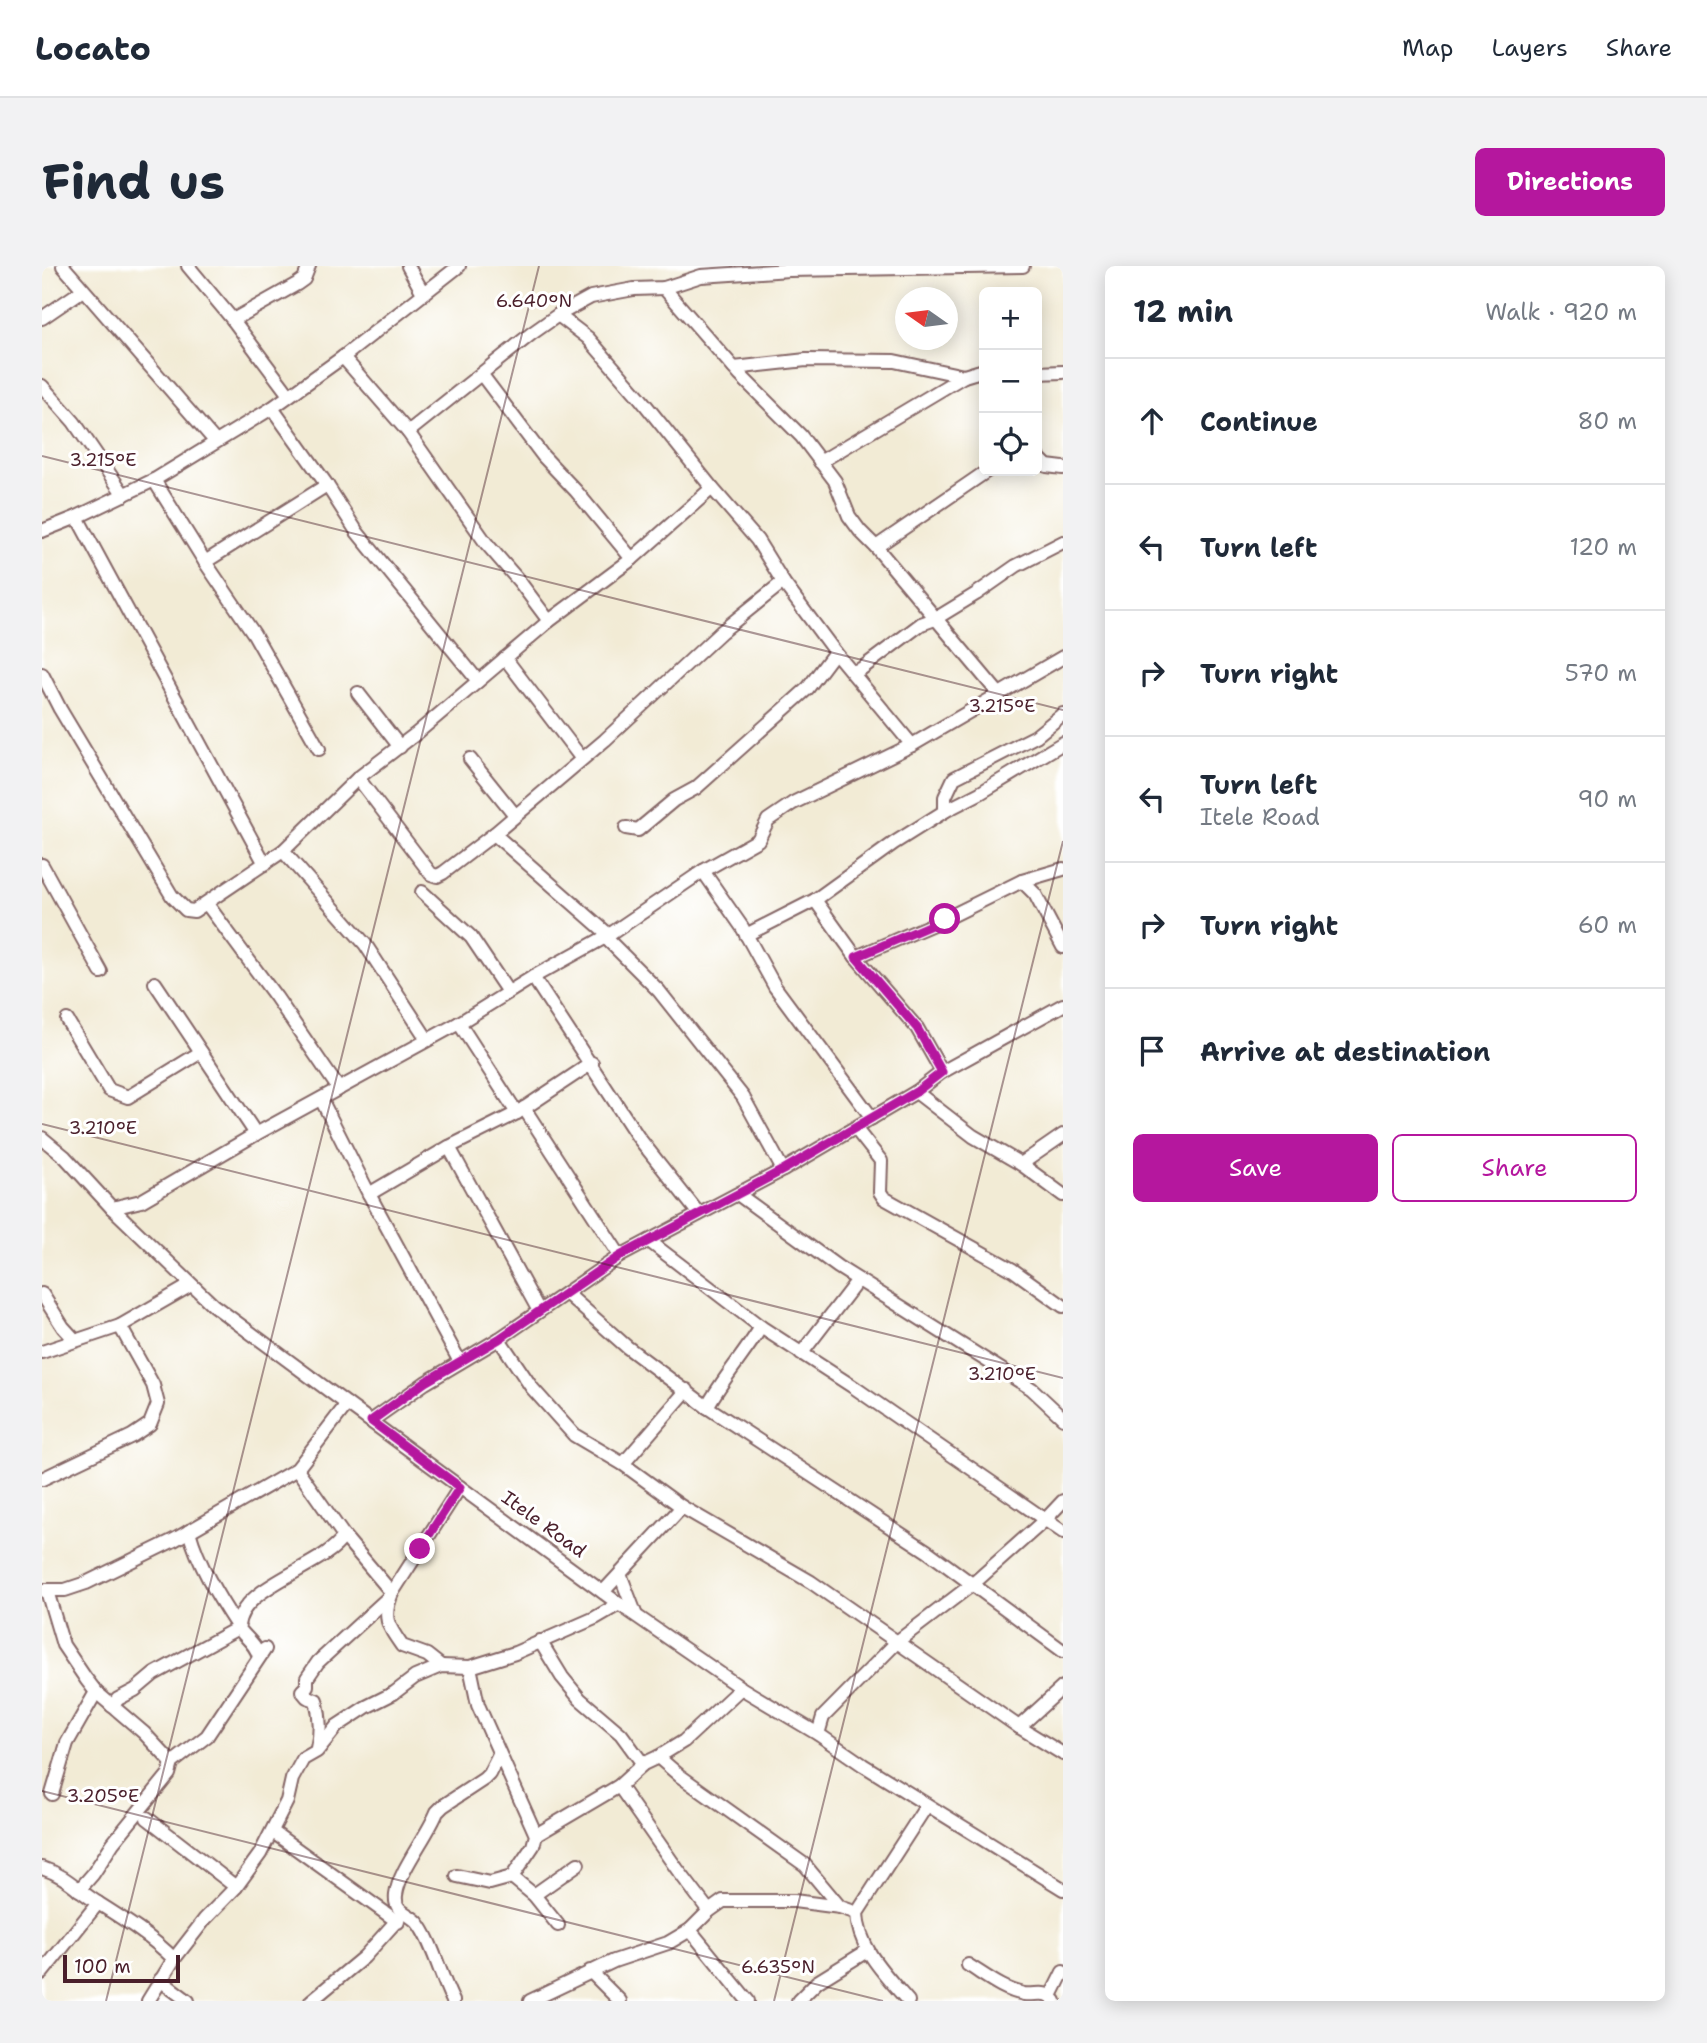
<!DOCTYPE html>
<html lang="en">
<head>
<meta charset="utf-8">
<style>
	body { margin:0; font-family:"Shantell Sans",sans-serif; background:#f2f2f3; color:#1f2937 }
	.controls { position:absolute; right:21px; top:21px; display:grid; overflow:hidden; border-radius:10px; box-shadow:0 4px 18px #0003 }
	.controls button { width:63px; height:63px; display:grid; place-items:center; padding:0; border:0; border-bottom:2px solid #e0e1e3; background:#fff; color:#1f2937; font:35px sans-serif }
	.compass { position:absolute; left:853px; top:21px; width:63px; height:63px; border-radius:50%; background:#fff; box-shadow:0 4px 18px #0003; rotate:284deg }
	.scale { position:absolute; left:21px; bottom:18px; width:117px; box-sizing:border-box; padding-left:7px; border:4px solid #4a1f2b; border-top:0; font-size:19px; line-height:24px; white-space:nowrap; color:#4a1f2b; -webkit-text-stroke:5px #fff; paint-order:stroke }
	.stop { position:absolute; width:21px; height:21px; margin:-16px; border:5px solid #b5179e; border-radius:50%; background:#fff }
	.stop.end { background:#b5179e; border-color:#fff; box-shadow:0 2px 7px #0008 }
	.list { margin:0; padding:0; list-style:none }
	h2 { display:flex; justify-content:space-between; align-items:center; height:91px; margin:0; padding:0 28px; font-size:30px }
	h2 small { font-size:23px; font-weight:400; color:#747a83 }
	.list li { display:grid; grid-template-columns:46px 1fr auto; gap:21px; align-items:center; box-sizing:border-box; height:126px; padding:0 28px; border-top:2px solid #e0e1e3 }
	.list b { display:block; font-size:26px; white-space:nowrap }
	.list p { margin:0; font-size:23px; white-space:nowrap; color:#747a83 }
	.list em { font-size:23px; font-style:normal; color:#747a83 }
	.actions { display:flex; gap:14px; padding:21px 28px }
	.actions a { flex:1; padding:16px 0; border:2px solid #b5179e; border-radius:10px; text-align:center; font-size:24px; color:#b5179e }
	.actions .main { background:#b5179e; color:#fff }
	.icon { flex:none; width:38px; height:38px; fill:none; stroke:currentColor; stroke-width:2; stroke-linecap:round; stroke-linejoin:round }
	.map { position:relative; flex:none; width:1021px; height:1735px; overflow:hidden; border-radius:10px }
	header { display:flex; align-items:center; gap:42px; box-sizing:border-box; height:98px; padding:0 35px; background:#fff; border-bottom:2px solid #e0e1e3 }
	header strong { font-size:33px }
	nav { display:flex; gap:38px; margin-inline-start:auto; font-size:24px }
	.intro { display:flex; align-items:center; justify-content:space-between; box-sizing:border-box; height:168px; padding:0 42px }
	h1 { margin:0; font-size:49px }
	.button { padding:18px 32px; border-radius:10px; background:#b5179e; color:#fff; font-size:24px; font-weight:700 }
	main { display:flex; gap:42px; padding:0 42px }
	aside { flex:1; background:#fff; border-radius:10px; box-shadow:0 4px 18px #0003 }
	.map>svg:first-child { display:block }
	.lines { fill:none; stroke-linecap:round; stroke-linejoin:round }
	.minor-casing { stroke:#856666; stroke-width:16 }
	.minor { stroke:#fff; stroke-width:12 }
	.route { stroke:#b5179e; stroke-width:9 }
	.ticks { fill:none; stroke:#4a1f2b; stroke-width:2; stroke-opacity:0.45 }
	.labels { text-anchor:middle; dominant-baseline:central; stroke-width:6; stroke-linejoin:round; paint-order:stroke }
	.street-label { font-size:19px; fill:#4a1f2b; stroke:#fff }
	.ticks-label { font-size:18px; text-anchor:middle; fill:#4a1f2b; stroke:#fff; stroke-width:6; stroke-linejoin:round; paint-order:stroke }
</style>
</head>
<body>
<header>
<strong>Locato</strong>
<nav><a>Map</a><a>Layers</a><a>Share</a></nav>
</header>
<div class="intro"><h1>Find us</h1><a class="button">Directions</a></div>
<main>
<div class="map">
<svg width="1021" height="1735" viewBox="0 0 1021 1735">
	<rect width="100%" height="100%" fill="#fff"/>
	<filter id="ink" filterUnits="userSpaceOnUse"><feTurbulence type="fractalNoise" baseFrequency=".0143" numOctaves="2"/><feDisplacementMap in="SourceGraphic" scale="14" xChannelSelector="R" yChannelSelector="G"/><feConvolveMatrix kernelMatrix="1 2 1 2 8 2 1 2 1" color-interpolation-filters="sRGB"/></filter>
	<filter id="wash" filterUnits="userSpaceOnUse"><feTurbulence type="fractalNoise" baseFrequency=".00686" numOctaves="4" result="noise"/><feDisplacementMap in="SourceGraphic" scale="28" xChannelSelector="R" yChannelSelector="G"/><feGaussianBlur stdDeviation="1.57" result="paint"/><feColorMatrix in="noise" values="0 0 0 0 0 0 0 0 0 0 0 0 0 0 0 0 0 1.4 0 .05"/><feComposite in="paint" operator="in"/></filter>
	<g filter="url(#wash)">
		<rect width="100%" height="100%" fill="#f2ebd5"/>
	</g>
	<g filter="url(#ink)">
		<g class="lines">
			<!-- minor casing -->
			<g class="minor-casing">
				<g id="minor">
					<path d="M21,0L173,175"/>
					<path d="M146,0L191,54L247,129"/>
					<path d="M366,0L381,27"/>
					<path d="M747,0V4L981,0"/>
					<path d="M622,22L698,109L759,170L793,215L807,250L818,265L834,281L957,428"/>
					<path d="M0,52L41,24"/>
					<path d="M191,54L255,18L262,13L267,0"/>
					<path d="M301,91L366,166L489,68L516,49"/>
					<path d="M692,102L764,94L852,95L922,110"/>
					<path d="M995,107L1021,106"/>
					<path d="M440,109L501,190L534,225L590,293"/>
					<path d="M0,120L32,156L82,229"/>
					<path d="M230,142L285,219L315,266L436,415"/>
					<path d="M366,166L444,277L477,315L507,355"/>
					<path d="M995,190L1005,200L1021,202"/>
					<path d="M778,196L922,110L942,104"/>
					<path d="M112,214L163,296L212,368L277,483"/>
					<path d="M670,222L715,274L741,316L793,386L870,479"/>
					<path d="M35,251L223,598"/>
					<path d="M0,265L35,251L112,214L230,142L301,91L417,0"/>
					<path d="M834,281L945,205"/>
					<path d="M163,296L285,219"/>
					<path d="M463,392L540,493"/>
					<path d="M810,406L819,403L879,358L893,353L934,328L974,300L1021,276"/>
					<path d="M0,408L18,443L130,630L144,644L152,645L241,585L316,512L389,608L395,610L401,607L452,568L563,474L679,366L741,316"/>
					<path d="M316,427L358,481"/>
					<path d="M428,493L473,549"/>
					<path d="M316,512L375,467L507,355L590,293L670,222L598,132L546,72L516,49L549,31L592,23L622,22L659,10L747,4"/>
					<path d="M903,545V531L912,512L994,470L1021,448"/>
					<path d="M584,562L596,564L632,534L654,522L766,422L793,386"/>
					<path d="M452,568L567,669"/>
					<path d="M241,585L323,678L385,773"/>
					<path d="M0,599L59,706"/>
					<path d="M661,605L700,661L733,721L830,852"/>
					<path d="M980,615L993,628L1021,681"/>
					<path d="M380,626L429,671L466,726"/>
					<path d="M773,634L814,691L875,762L900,806"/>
					<path d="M165,638L234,731L297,823"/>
					<path d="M704,669L773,634L852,577L903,545L938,527L1021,477"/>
					<path d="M563,671L617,725L701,831L741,904"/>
					<path d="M814,691L903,653L980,615L1021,603"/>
					<path d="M491,711L596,871L657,948"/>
					<path d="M113,717L214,868"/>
					<path d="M25,754L67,824L86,831L159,786"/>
					<path d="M417,757L475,847"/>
					<path d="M874,826L931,870L979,898L1021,929"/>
					<path d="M279,833L327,928L418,1096"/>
					<path d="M482,842L578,990"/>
					<path d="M813,862L839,895L838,926L842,932L971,1004L1021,1040"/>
					<path d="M0,872L23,891L70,942L171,1039L305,1138L577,1338L699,1422L776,1468L821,1499L1021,1623"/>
					<path d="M407,881L497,1045"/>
					<path d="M979,898L1021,869"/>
					<path d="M327,928L407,881L475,847L550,797"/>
					<path d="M697,929L796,1001L990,1123L1021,1152"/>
					<path d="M70,942L99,935L214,868L417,757L491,711L567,669L661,605L716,574L726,554L751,537L870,479L1021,391"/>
					<path d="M607,975L719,1061L813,1122L1021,1266"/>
					<path d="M524,1027L585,1081L665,1141L885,1285L1021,1385"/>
					<path d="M0,1028L21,1061L33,1074"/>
					<path d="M457,1073L490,1122L532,1169L581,1198L640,1241L769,1316L977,1461L1021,1488"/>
					<path d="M0,1086L78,1060L149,1019"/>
					<path d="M759,1088L816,1014"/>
					<path d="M665,1141C681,1112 702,1089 719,1061"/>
					<path d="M329,1155L383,1117L457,1073L578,990L741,904L874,826L900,806L1021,739"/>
					<path d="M581,1198L645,1124"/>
					<path d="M255,1203L302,1270L350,1327"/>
					<path d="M0,1213L90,1170L108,1158L116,1138L111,1119L78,1060"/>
					<path d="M147,1265C156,1298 176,1331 195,1360C202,1371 214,1377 217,1391"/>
					<path d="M578,1308L593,1347"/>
					<path d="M0,1324H23L44,1317L132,1274L255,1203L305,1138"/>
					<path d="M5,1325L21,1379L44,1413L54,1426L102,1467L130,1497"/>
					<path d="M561,1326L640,1241"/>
					<path d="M196,1362C196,1320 282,1302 302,1270"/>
					<path d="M498,1375L520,1411L538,1433L579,1468L601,1498"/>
					<path d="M399,1400L385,1389L360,1380C346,1360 340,1352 350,1327L418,1221"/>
					<path d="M428,1401L436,1439L494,1569L491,1580L470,1611L492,1629L516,1659"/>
					<path d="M70,1440L76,1433L93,1424L112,1408L196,1362"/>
					<path d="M977,1461L1021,1421"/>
					<path d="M776,1468L781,1451L856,1375L932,1317L1004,1253L1021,1235"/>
					<path d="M275,1482C279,1467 278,1449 274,1434L265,1431L260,1425L265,1420V1412L276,1396L347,1331"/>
					<path d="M616,1491L638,1510L763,1599L798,1641"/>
					<path d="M577,1520L635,1603L667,1645"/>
					<path d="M10,1528L25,1477L54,1426"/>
					<path d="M105,1552L194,1621"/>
					<path d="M231,1566L356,1656"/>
					<path d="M494,1569L577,1520L601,1498L616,1491L642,1475L699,1422"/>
					<path d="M0,1602C25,1610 35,1624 56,1637C83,1654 110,1671 132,1693"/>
					<path d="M415,1610L448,1617L470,1611"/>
					<path d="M37,1624L51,1608L71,1577L127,1508L130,1497L165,1470L223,1383"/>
					<path d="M492,1629L536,1598"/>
					<path d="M648,1664L706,1735"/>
					<path d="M926,1699C944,1710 961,1724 982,1728C994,1730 1004,1723 1013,1735"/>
					<path d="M548,1705L578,1735"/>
					<path d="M0,1707L56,1637"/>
					<path d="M118,1714L146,1735"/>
					<path d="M1009,1730L1021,1706"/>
					<path d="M106,1735L132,1693L163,1653L194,1621L218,1588L245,1535L250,1513L261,1493L275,1485L295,1460L324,1441L352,1427L373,1411L399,1400L428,1401L473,1387L553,1352L577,1338"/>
					<path d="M269,1735L322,1691L358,1651"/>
					<path d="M411,1735C400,1714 389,1672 375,1656C365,1646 352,1646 354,1629C357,1604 385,1571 395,1546L401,1540L442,1513L447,1508L457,1488"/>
					<path d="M488,1735L572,1695L626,1677L648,1664L667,1645L681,1635H752L798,1641L815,1647"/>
					<path d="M756,1735L775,1716L825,1685"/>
					<path d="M866,1735C844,1709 816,1683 815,1647L885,1539"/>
				</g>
			</g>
			<!-- minor -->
			<use href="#minor" class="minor"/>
		</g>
	</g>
	<g class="lines" filter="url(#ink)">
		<!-- route -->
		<path class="route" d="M378,1283L418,1221L329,1155L383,1116L457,1073L578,990L741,904L874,826L900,806L875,762L814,691L903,653"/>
	</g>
	<!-- ticks -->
	<path class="ticks" d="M0,190L1021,444M0,858L1021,1112M0,1525L841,1735M64,1735L497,0M732,1735L1021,575"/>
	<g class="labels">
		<!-- street labels -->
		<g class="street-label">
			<text transform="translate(502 1258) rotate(36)">Itele Road</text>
		</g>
	</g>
	<g class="ticks-label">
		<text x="492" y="41">6.640°N</text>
		<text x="61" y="200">3.215°E</text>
		<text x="960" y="446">3.215°E</text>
		<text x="61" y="868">3.210°E</text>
		<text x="960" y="1114">3.210°E</text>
		<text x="61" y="1536">3.205°E</text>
		<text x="736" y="1707">6.635°N</text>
	</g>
</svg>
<div class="controls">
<button>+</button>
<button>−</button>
<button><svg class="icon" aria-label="locate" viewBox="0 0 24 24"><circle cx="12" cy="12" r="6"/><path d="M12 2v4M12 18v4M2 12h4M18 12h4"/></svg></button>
</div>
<svg class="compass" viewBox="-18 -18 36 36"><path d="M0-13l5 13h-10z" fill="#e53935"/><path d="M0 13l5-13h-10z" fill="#747a83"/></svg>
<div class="scale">100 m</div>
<div class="stop" style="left:903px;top:653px"></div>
<div class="stop end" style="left:378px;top:1283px"></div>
</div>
<aside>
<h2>12 min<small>Walk · 920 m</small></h2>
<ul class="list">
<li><svg class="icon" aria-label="ahead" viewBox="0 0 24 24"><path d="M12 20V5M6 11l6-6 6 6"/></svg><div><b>Continue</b></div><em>80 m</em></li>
<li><svg class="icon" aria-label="left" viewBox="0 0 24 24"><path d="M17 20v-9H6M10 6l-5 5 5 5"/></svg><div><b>Turn left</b></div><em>120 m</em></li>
<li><svg class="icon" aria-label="right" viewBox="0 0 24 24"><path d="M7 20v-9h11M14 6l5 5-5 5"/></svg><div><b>Turn right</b></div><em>570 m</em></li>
<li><svg class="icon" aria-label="left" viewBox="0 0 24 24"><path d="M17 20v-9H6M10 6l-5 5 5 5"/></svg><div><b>Turn left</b><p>Itele Road</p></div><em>90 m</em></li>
<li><svg class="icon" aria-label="right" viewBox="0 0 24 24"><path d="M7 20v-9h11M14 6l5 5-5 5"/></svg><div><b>Turn right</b></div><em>60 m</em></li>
<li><svg class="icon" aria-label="arrive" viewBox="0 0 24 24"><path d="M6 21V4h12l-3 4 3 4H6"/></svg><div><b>Arrive at destination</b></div></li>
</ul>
<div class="actions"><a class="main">Save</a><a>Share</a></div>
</aside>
</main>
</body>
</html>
